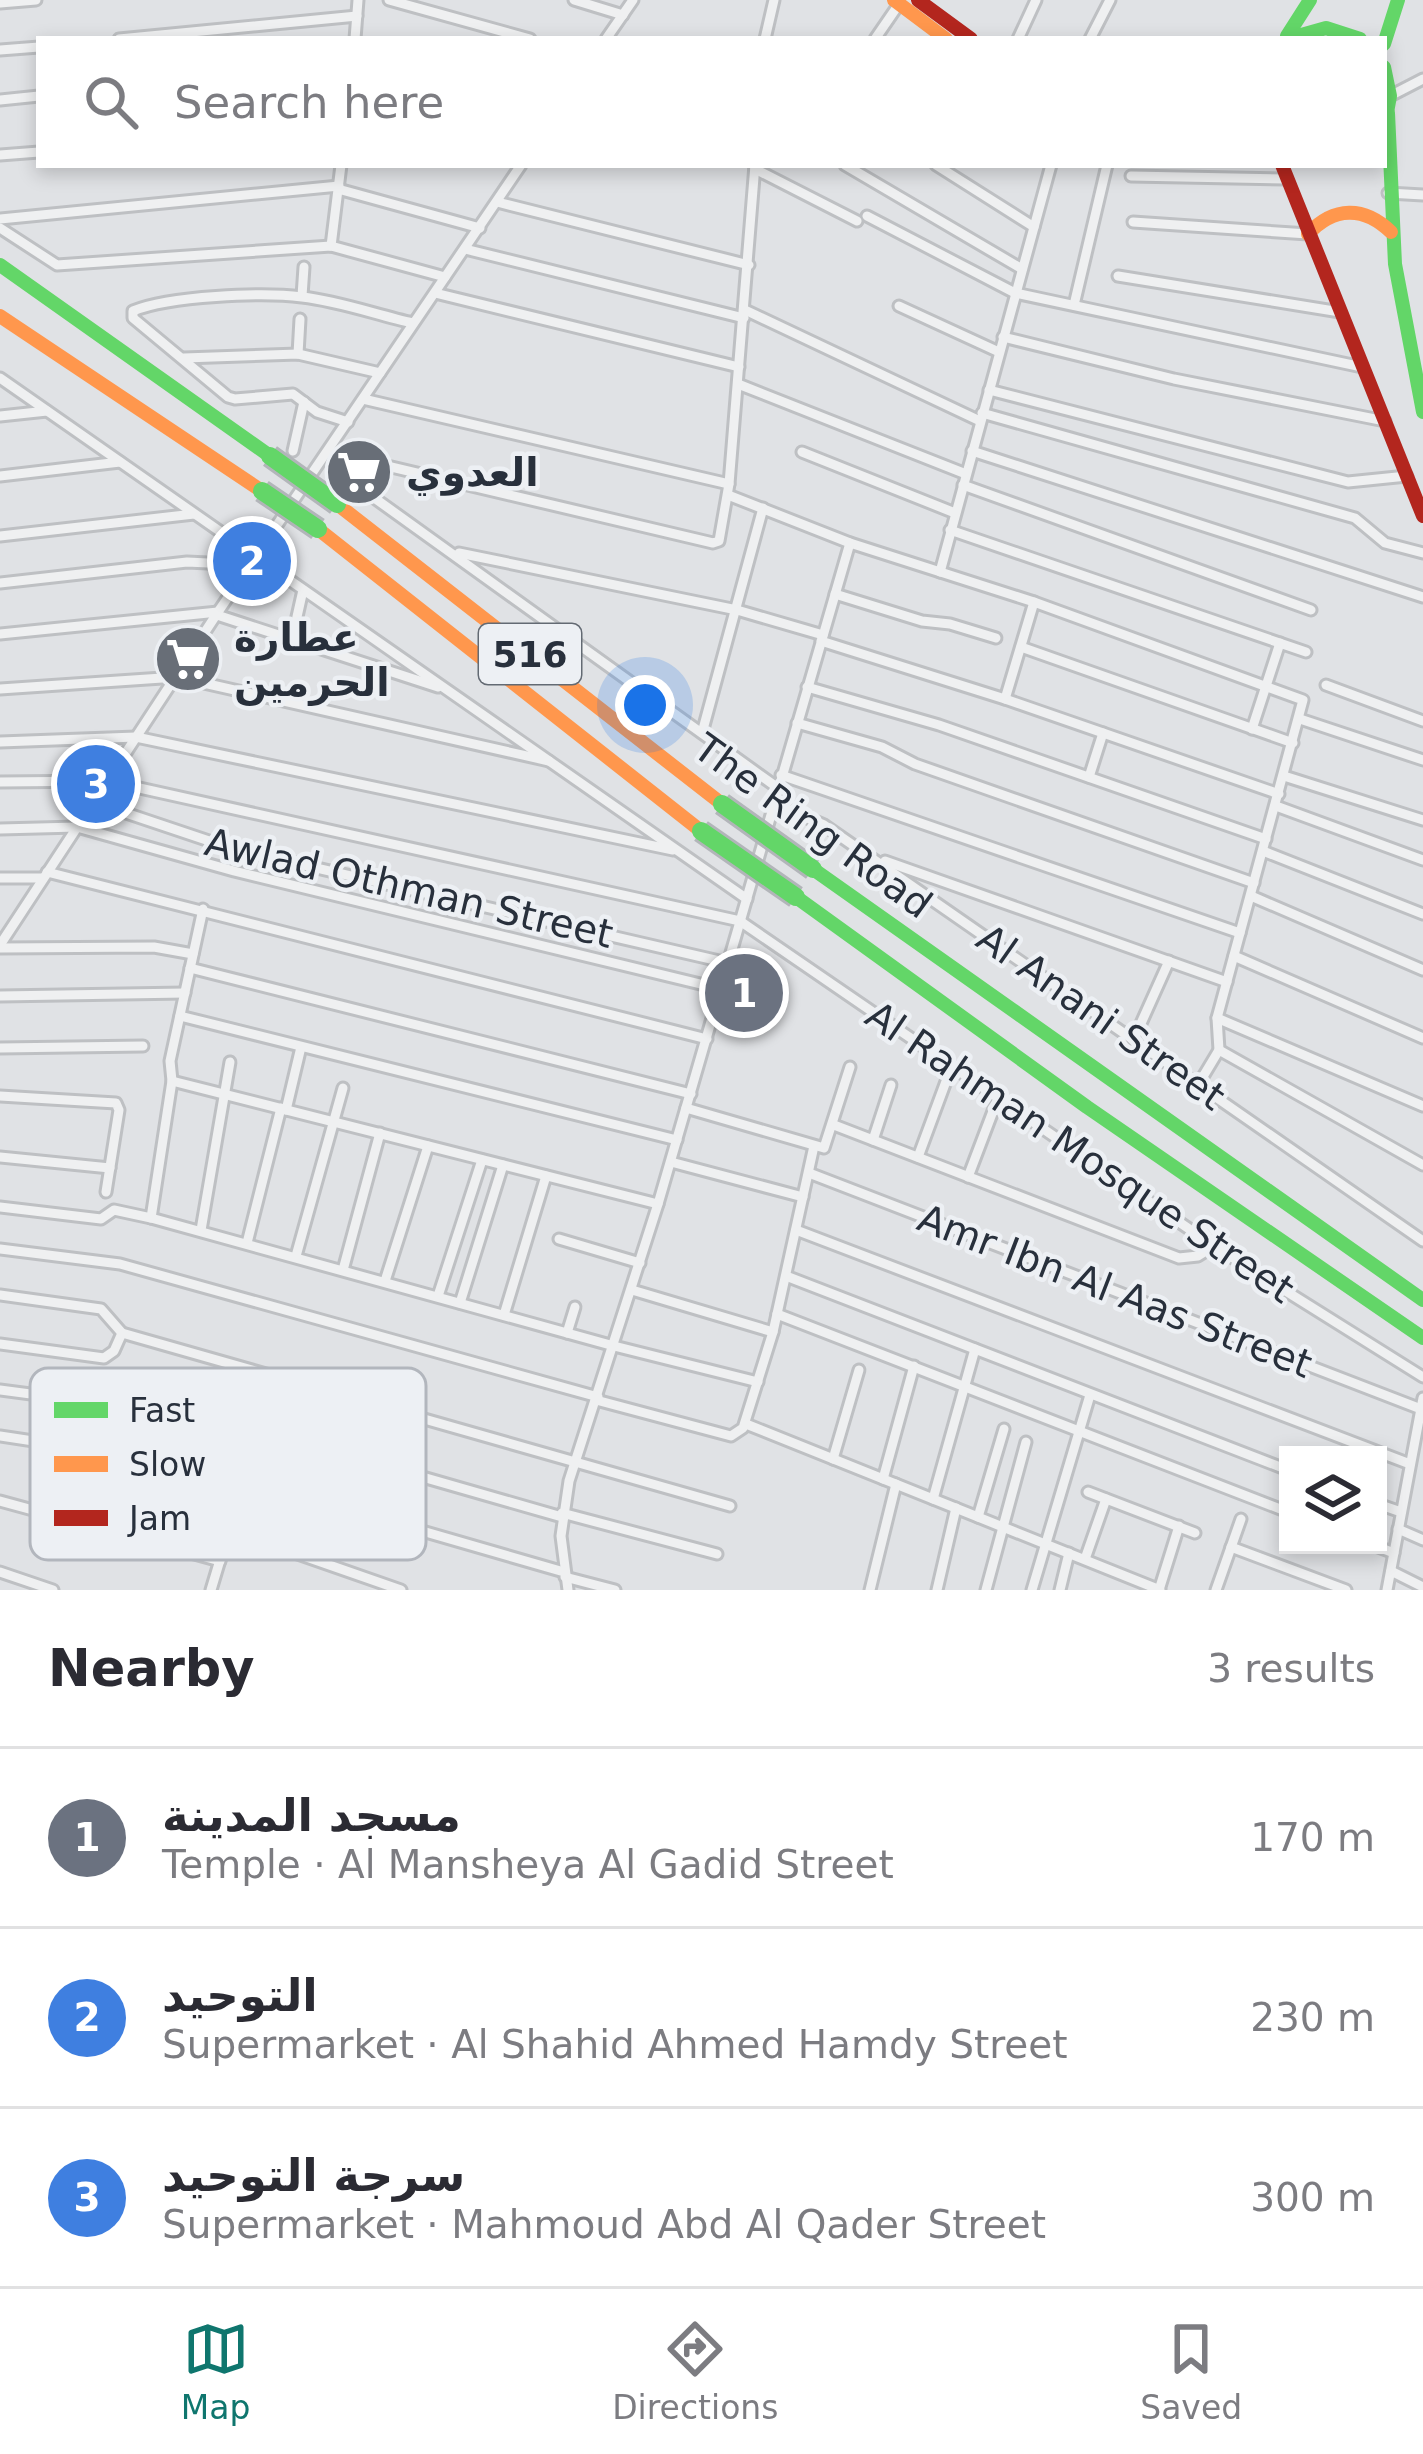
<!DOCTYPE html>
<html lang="en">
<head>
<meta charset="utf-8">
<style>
	body { margin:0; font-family:"DejaVu Sans","Noto Sans Arabic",sans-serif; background:#f2f2f3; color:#2b2b33 }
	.controls { position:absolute; right:36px; bottom:36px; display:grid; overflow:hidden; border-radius:0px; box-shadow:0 6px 18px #0003 }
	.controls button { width:108px; height:108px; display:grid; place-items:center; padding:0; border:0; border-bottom:3px solid #e1e1e2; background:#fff; color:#2b2b33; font:60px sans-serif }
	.you { position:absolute; left:645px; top:705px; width:42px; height:42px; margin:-30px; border:9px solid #fff; border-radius:50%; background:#1a73e8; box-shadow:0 0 0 18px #1a73e833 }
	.badge { display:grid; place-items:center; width:78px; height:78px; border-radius:50%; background:#0f766e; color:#fff; font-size:39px; font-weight:700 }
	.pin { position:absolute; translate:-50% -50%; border:6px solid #fff; box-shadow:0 3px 12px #0006 }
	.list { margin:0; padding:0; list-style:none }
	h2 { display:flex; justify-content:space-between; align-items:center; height:156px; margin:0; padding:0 48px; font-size:51px }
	h2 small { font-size:39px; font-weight:400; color:#7c7c81 }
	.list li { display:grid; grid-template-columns:78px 1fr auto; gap:36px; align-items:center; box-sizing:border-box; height:180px; padding:0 48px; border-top:3px solid #e1e1e2 }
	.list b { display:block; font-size:45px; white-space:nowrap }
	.list p { margin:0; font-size:39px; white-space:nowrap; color:#7c7c81 }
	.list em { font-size:39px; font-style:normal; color:#7c7c81 }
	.icon { flex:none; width:66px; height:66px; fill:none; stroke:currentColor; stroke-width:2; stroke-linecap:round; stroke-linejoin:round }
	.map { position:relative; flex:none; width:1423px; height:1590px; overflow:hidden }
	.search { position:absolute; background:#fff; box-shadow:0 6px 18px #0003; left:36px; right:36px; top:36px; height:132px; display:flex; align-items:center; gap:30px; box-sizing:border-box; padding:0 42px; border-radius:0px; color:#7c7c81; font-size:45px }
	.sheet { height:696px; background:#fff }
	nav { display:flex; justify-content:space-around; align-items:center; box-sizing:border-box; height:168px; border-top:3px solid #e1e1e2; background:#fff; font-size:33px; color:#7c7c81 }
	nav a { display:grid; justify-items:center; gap:6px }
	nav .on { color:#0f766e }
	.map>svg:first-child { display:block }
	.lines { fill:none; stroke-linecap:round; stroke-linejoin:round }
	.street-casing { stroke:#bec0c3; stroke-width:15 }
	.street { stroke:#eff0f1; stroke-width:9 }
	.fast { stroke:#63d668; stroke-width:14 }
	.slow { stroke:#ff974d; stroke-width:14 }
	.jam { stroke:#b3261e; stroke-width:14 }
	.fast-bridge-casing { stroke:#b2b5b9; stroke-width:24; stroke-linecap:butt }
	.fast-bridge { stroke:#63d668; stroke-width:18 }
	.labels { text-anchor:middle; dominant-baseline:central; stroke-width:9; stroke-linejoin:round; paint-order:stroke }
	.shield { fill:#edf0f4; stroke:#636a73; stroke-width:3 }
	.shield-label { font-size:36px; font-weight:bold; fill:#28303c }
	.poi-label { font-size:39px; font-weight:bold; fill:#28303c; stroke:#edf0f4; text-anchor:start }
	.street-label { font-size:39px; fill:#28303c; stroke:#edf0f4 }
	.key { fill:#edf0f4; stroke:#b2b6bd; stroke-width:3 }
	.key-label { font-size:33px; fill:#28303c }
</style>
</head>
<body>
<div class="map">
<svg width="1423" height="1590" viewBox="0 0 1423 1590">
	<rect width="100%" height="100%" fill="#e0e2e5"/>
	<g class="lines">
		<!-- street casing -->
		<g class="street-casing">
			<g id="street">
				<path d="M389,0L530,39"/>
				<path d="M574,0L623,15"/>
				<path d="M0,3L36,0"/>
				<path d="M119,39L357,16"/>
				<path d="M355,39L358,0"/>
				<path d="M606,39L633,0"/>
				<path d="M765,39L774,0"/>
				<path d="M875,39L899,4"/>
				<path d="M1018,39L1036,0"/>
				<path d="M1090,39L1110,0"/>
				<path d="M0,50L39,47"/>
				<path d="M1390,96L1423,79"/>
				<path d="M0,100L39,96"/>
				<path d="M0,155L39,152"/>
				<path d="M845,165L1022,269"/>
				<path d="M936,165L1034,227"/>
				<path d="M755,169L857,221"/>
				<path d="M1131,176L1286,179"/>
				<path d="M338,189L480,228"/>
				<path d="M1388,193L1423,195"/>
				<path d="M497,202L749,265"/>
				<path d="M867,216L1015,293L1362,367"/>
				<path d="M0,219L339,186"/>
				<path d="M1133,222L1308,234"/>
				<path d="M0,228L57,265L331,246L445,277"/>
				<path d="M331,246L341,165"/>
				<path d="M465,249L744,318"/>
				<path d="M1118,276L1340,312"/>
				<path d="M435,293L739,367"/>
				<path d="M302,296L304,267"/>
				<path d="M1074,305L1107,165"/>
				<path d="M899,306L999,352"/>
				<path d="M745,310L980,421"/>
				<path d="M1003,337L1174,379L1385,421"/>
				<path d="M298,354L300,319"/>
				<path d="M184,358L298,354L380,373"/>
				<path d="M0,378L747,899"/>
				<path d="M738,384L966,474"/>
				<path d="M989,390L1348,482L1407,476"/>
				<path d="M363,399L729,484"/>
				<path d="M982,413L1355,518L1385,543L1423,553"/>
				<path d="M0,416L47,411"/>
				<path d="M348,422L317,412L293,394L235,399L228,397L133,318V311C169,296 262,292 302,297C339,301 377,315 413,323"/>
				<path d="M293,451L304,402"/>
				<path d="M972,451L1423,597"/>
				<path d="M328,452L713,543L719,541L729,484L755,165"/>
				<path d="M802,452L955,513"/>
				<path d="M352,461L366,492L778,788"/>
				<path d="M0,476L120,462"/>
				<path d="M963,485L1311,610"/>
				<path d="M728,495L850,543L1034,602L1303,700L1217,1018L1219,1050L1198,1085"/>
				<path d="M950,530L1306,652"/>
				<path d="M0,536L194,514"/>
				<path d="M459,553L737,610L823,635"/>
				<path d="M940,572L1051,165"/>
				<path d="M0,583L187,562L250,565"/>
				<path d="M835,594L922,621L950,624L996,638"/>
				<path d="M217,615L438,687"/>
				<path d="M0,634L218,612"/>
				<path d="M292,639L303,590"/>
				<path d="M821,641L1005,699L1279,794"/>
				<path d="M1021,647L1293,743"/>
				<path d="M1326,685L1423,721"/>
				<path d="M807,687L939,725L1266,839"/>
				<path d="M0,689L177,677L549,761"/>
				<path d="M1005,699L1034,602"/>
				<path d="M1300,719L1423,760"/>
				<path d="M797,723L882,747L915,764L1254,883"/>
				<path d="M1252,729L1280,643"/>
				<path d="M702,733L763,508"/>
				<path d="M0,742L136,737L673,850"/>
				<path d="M781,775L1240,933"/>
				<path d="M1284,776L1423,820"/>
				<path d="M1089,777L1103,733"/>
				<path d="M0,782L108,781L740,921L1214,1246L1423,1377"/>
				<path d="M93,802L230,848L728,963"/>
				<path d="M773,803L824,825L1423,1241"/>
				<path d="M1276,806L1423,860"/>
				<path d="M0,829L77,827L234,871L721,989"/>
				<path d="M1263,851L1423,914"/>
				<path d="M885,861L1227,982"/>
				<path d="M47,872L707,1039"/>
				<path d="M0,878H43"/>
				<path d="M1251,896L1423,970"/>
				<path d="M0,945L218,612L521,165"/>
				<path d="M0,948L154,947L193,954"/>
				<path d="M1234,956L1423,1038"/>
				<path d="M190,968L691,1094"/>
				<path d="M0,996L185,993"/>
				<path d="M180,1016L677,1140"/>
				<path d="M1217,1018L1423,1106"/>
				<path d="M1134,1039L1169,961"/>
				<path d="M0,1048L143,1046"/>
				<path d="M1219,1050L1423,1165"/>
				<path d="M172,1081L658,1204"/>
				<path d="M0,1096L116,1103L119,1110L106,1192"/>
				<path d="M686,1108L824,1148L850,1067"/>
				<path d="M286,1110L301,1047"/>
				<path d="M834,1125L1179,1258L1198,1256L1214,1246"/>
				<path d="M873,1140L891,1085"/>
				<path d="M0,1157L110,1168"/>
				<path d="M918,1157L948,1076"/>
				<path d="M671,1162L803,1197"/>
				<path d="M809,1173L1421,1409"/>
				<path d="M968,1177L998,1098"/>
				<path d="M0,1207L101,1219L114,1210L151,1218L614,1346L758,1382"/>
				<path d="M151,1218L172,1081L170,1061L203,909"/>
				<path d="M201,1230L230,1062"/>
				<path d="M796,1230L1410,1464"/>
				<path d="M559,1239L640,1263"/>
				<path d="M247,1243L281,1108"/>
				<path d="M0,1249L120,1264L598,1397"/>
				<path d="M296,1256L343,1088"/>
				<path d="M343,1270L380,1133"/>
				<path d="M786,1276L1288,1470"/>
				<path d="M385,1281L428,1146"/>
				<path d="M632,1290L773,1332"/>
				<path d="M0,1295L101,1309L122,1333"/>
				<path d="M438,1296L482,1160"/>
				<path d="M460,1303L503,1165"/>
				<path d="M777,1314L1288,1512"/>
				<path d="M504,1315L546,1176"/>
				<path d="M122,1333L730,1506"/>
				<path d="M567,1333L575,1307"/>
				<path d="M0,1344L104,1358L114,1351L122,1333"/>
				<path d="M0,1390L129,1407"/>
				<path d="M596,1400L731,1436L743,1428L773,1332L814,1146"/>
				<path d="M746,1424L1160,1590"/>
				<path d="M0,1436L119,1454"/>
				<path d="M121,1444L564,1572"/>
				<path d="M833,1459L859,1370"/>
				<path d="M883,1479L914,1366"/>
				<path d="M1088,1492L1195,1533"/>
				<path d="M110,1494L229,1530L401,1590"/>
				<path d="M933,1499L975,1349"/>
				<path d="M0,1501L220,1561"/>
				<path d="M1378,1504L1401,1512"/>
				<path d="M562,1513L717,1554"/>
				<path d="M978,1517L1004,1429"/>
				<path d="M103,1529L130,1401L137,1395L562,1517"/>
				<path d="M1398,1529L1423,1540"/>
				<path d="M1373,1545L1394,1553"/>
				<path d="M1231,1547L1346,1590"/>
				<path d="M1085,1559L1106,1499"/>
				<path d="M1391,1571L1423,1587"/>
				<path d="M0,1572L53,1590"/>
				<path d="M565,1577L615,1590"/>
				<path d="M211,1590L229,1530"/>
				<path d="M568,1590L561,1536L569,1481L658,1204L850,543"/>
				<path d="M870,1590L896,1484"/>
				<path d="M937,1590L956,1508"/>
				<path d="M986,1590L1026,1442"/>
				<path d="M1032,1590L1090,1395"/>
				<path d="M1060,1590L1069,1553"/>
				<path d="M1159,1590L1179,1526"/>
				<path d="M1216,1590L1241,1519"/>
				<path d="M1387,1590L1423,1398"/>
			</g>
		</g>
		<!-- street -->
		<use href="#street" class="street"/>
		<!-- fast -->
		<g class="fast">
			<path d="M1287,36L1310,0"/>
			<path d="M1287,39L1326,28L1360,39"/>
			<path d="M1384,44L1398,0"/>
			<path d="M1384,67L1390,96L1386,118"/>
			<path d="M1388,113L1395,264L1423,412"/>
			<path d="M0,265L270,456"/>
			<path d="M813,869L1423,1300"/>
			<path d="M796,897L1087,1107L1423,1338"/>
		</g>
		<!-- slow -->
		<g class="slow">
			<path d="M894,0L946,39"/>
			<path d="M1308,234C1334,206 1364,206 1391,232"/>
			<path d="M0,316L262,491"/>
			<path d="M337,504L722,804"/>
			<path d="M318,529L701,831"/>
		</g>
		<!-- jam -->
		<g class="jam">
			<path d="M918,0L971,39"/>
			<path d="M1282,165L1423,516"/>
		</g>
		<!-- fast-bridge casing -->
		<g class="fast-bridge-casing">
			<g id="fast-bridge">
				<path d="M270,456L337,504"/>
				<path d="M262,491L318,529"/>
				<path d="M722,804L813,869"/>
				<path d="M701,831L796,897"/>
			</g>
		</g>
		<!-- fast-bridge -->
		<use href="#fast-bridge" class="fast-bridge"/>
	</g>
	<!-- icons -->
	<defs>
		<g id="supermarket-disc" transform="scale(3.45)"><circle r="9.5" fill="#686e77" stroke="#edf0f4"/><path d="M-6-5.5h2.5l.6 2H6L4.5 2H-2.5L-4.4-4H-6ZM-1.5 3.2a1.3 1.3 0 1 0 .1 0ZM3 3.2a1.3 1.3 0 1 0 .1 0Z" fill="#fff"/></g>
	</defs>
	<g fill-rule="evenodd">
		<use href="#supermarket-disc" x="359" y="472"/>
		<use href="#supermarket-disc" x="188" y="659"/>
	</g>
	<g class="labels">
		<!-- shield labels -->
		<rect class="shield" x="479" y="624" width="102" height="60" rx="9"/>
		<g class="shield-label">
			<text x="530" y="654">516</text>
		</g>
		<!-- poi labels -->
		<g class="poi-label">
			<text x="406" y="472">العدوي</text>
			<text x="234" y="637">عطارة<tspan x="234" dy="45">الحرمين</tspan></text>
		</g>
		<!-- street labels -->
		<g class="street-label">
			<text transform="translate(813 826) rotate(36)">The Ring Road</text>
			<text transform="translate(409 888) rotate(13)">Awlad Othman Street</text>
			<text transform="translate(1101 1017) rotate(35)">Al Anani Street</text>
			<text transform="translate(1080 1152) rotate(34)">Al Rahman Mosque Street</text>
			<text transform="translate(1115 1291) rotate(21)">Amr Ibn Al Aas Street</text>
		</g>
	</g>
	<!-- legend -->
	<rect x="30" y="1368" width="396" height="192" rx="18" class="key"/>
	<rect x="54" y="1402" width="54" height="16" fill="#63d668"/>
	<rect x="54" y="1456" width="54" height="16" fill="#ff974d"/>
	<rect x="54" y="1510" width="54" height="16" fill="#b3261e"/>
	<g class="key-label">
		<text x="129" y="1422">Fast</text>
		<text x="129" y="1476">Slow</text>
		<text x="129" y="1530">Jam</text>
	</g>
</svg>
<div class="controls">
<button><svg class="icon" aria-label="layers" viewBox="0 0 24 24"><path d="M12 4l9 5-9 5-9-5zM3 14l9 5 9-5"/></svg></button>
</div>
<div class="you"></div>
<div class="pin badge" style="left:744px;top:993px;background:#6b7280">1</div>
<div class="pin badge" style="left:252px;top:561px;background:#3f7fe0">2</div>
<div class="pin badge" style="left:96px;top:784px;background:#3f7fe0">3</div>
<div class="search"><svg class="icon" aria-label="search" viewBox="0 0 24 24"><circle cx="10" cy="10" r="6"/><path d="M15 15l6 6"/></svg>Search here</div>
</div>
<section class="sheet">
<h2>Nearby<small>3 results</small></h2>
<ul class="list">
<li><span class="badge" style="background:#6b7280">1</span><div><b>مسجد المدينة</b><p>Temple · Al Mansheya Al Gadid Street</p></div><em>170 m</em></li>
<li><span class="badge" style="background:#3f7fe0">2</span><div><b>التوحيد</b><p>Supermarket · Al Shahid Ahmed Hamdy Street</p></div><em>230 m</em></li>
<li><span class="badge" style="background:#3f7fe0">3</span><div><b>سرجة التوحيد</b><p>Supermarket · Mahmoud Abd Al Qader Street</p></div><em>300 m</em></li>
</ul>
</section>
<nav>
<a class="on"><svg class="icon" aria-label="map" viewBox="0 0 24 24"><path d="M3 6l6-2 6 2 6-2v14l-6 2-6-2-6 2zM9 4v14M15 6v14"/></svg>Map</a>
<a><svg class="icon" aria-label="directions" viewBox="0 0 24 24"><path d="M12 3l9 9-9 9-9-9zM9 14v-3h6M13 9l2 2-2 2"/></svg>Directions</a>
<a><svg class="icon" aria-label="saved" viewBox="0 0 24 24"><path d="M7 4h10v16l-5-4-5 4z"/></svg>Saved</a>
</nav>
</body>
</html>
